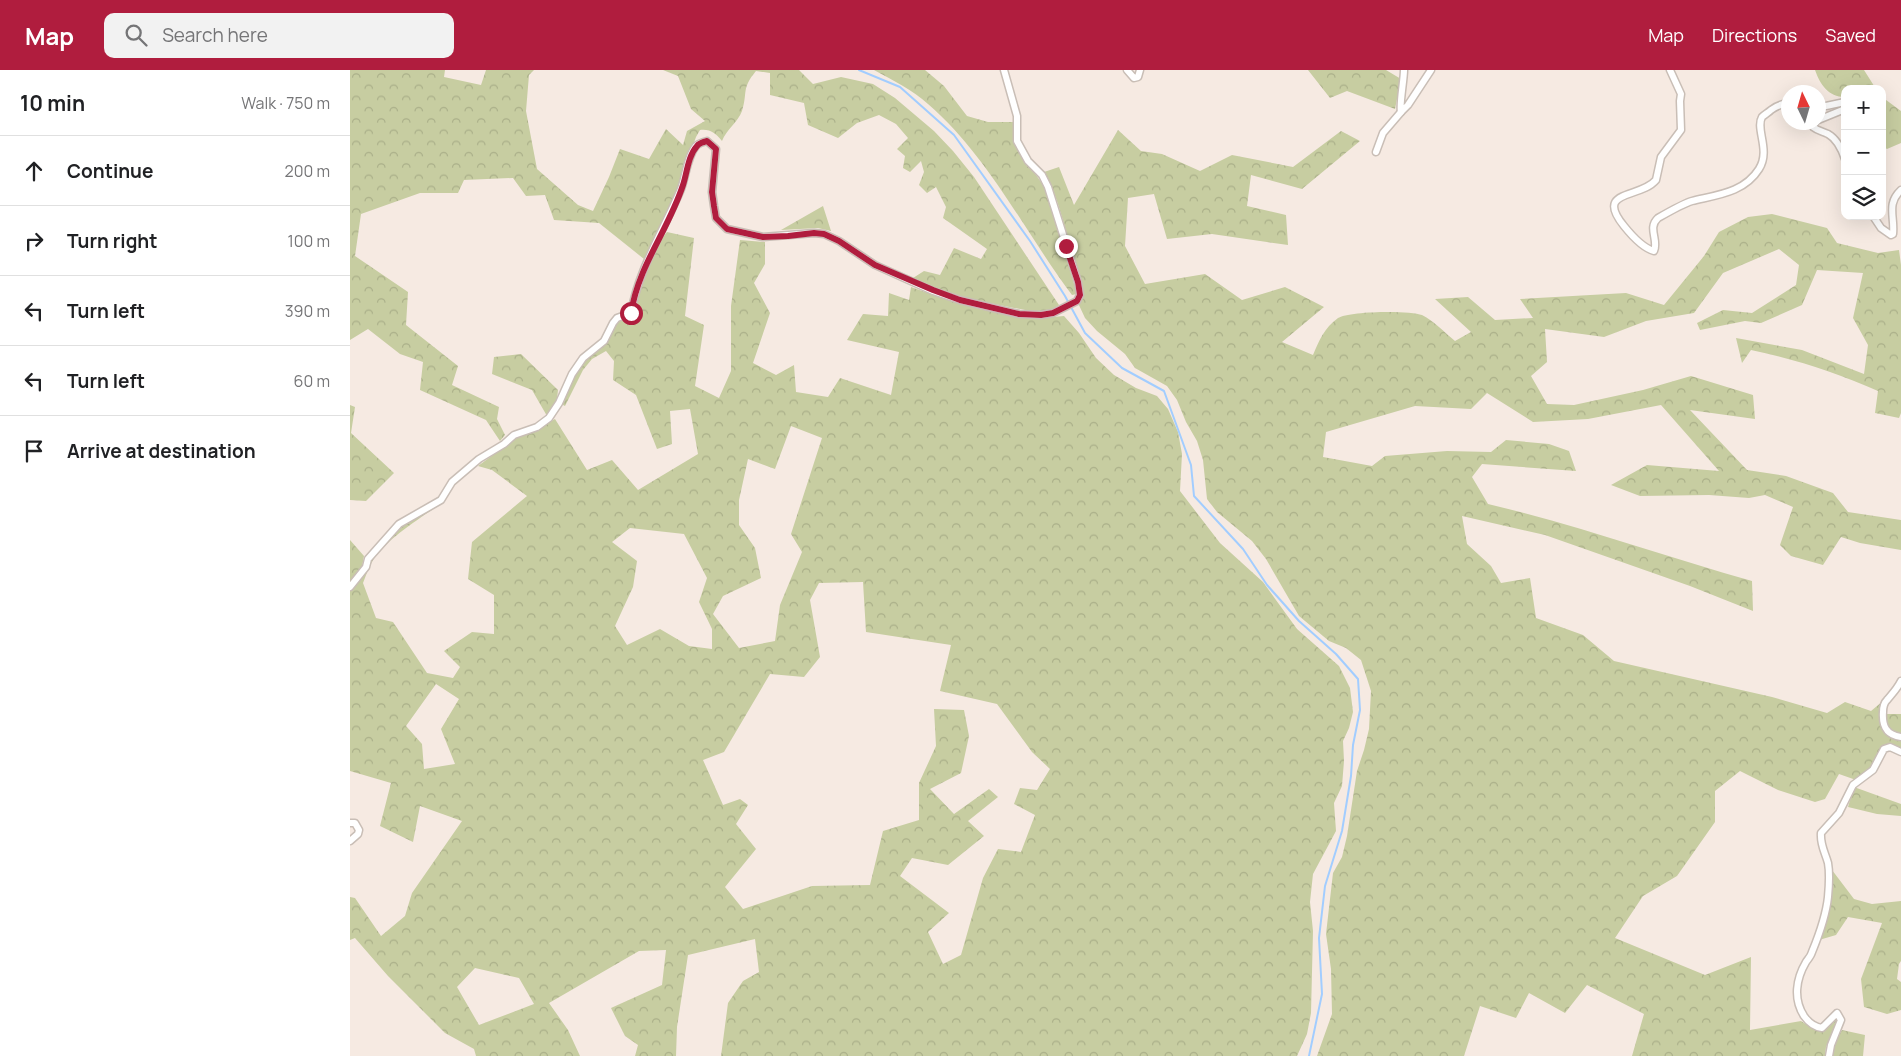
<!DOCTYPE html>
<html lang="en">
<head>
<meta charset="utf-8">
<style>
	body { margin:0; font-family:Manrope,sans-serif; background:#f2f2f2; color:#202124 }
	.controls { position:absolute; right:15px; top:15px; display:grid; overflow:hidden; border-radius:10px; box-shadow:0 5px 20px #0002 }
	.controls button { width:45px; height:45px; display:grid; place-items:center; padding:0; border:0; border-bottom:1px solid #e0e0e0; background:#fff; color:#202124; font:25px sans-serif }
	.compass { position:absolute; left:1431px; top:15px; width:45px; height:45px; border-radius:50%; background:#fff; box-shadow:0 5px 20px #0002; rotate:355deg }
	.stop { position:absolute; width:15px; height:15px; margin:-11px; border:4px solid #b01d3e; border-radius:50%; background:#fff }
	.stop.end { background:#b01d3e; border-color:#fff; box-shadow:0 1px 5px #0008 }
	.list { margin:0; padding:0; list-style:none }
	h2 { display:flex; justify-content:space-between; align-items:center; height:65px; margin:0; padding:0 20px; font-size:21px }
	h2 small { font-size:16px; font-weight:400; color:#757577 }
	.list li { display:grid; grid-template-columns:32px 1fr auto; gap:15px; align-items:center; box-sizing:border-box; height:70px; padding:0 20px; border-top:1px solid #e0e0e0 }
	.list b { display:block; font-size:19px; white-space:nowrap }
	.list em { font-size:16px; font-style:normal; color:#757577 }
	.icon { flex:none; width:28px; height:28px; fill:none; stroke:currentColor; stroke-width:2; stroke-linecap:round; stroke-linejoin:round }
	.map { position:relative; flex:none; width:1551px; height:986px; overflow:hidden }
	header { display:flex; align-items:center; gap:30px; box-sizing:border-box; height:70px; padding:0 25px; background:#b01d3e; color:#fff }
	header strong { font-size:24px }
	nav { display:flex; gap:28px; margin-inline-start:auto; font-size:18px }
	.search { width:350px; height:45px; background:#f2f2f2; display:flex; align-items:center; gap:12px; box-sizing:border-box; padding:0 18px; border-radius:10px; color:#757577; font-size:19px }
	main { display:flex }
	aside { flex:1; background:#fff }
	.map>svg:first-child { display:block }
	.forest { fill:url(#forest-crowns); fill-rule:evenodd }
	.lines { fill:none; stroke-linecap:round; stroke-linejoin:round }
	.stream { stroke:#a2cdff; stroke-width:2 }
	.minor-casing { stroke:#c9beb6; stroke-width:9 }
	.minor { stroke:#fff; stroke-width:6 }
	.route { stroke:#b01d3e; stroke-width:6 }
</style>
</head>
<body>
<header>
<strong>Map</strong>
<div class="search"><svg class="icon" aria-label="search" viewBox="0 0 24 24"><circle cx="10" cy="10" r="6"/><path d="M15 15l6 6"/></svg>Search here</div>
<nav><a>Map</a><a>Directions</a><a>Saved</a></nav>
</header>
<main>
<aside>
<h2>10 min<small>Walk · 750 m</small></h2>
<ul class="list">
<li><svg class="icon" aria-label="ahead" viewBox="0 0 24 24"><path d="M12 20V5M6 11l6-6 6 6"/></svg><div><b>Continue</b></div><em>200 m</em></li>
<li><svg class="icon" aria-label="right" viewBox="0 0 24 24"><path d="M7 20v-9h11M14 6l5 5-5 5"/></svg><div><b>Turn right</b></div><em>100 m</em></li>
<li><svg class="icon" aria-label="left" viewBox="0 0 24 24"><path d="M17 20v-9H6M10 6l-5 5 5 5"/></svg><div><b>Turn left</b></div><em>390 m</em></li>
<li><svg class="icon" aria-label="left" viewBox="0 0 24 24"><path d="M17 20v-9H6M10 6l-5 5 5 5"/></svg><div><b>Turn left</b></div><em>60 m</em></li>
<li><svg class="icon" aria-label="arrive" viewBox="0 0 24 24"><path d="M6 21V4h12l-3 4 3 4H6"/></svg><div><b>Arrive at destination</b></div></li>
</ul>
</aside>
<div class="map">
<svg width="1551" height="986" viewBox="0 0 1551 986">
	<defs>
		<pattern id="forest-crowns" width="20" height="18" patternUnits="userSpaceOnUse" patternTransform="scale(1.25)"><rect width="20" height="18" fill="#c7cda1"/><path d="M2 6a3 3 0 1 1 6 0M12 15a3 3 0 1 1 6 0" fill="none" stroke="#aaaf89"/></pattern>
	</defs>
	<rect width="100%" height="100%" fill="#f6eae2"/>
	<!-- forest -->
	<g class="forest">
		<path d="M0,0H95L94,7L131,15L136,0H184L179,5L176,41L187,99L228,135L243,141L259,107L270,79L299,89L316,59L333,75L337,61L355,51L341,39L328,6L313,0H449L463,14L491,7L523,14L545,28L584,61L603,81L624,107L709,235C706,237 702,240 699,241C688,244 674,239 664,238C628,231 595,224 563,208L574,201L590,205L604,178L631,189L637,179L593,148L596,137L586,117L577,123L569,115L574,102L571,91L560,102L553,98L555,86L547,79L558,68L546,54L529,45L507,53L488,68L458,55L454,33L420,25V3L406,1C391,19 398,22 392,41C388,52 376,60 372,71C365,63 361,59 350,60L346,67L329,116L319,137L316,148L294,189L249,153L204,150L195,125L176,126L163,108L114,110L108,123H70L11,144L5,186L58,222L56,255L108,296L102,315L149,337L147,349L155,365L150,371L136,350L70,320L73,292L50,284L18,259L0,270Z"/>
		<path d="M524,0H575L594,16L617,46L638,52H663L664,74L696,119L727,224L722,225C674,161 639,87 578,34C563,20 542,10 524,0Z"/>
		<path d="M958,0H1036L1051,9L1045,39L997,21L980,28Z"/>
		<path d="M1465,0H1514L1526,19H1495V27C1478,27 1470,14 1465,0Z"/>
		<path d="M1532,27L1551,41V73L1537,79L1532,76Z"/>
		<path d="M768,60L791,81L812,84L850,101L882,85L943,97L991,61L1010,71L952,119L901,105L897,136L936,145L938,175L862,164L817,169L804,124L778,128L775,176L795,214L855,204L892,230L935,217L974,237L932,272L963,285C969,271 974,258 988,248C998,241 1060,240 1072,245C1084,251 1095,263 1105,271L1121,262L1085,229L1118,227L1145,250L1183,248L1170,229L1276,223L1314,235L1354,186L1369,162L1398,147L1422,144L1477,158L1487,173L1528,183L1549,180L1551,195V343L1549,348L1525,343L1528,321C1487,303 1445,289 1401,280L1392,293L1386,268L1452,280L1514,304L1518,275L1503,248L1513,203L1467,200L1452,235L1411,253L1395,251L1350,260L1347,253L1373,240L1402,243L1446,215L1449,195L1429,179L1373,203L1344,243L1296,251L1254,267L1195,259L1197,292L1181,306L1197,334L1224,335L1293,320L1341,306L1403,325L1405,349L1340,340L1397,400L1436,406L1483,423L1498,442L1551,450V480L1510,473L1491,467L1473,495L1441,486L1430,475L1443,437L1415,425L1399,428L1359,425L1290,426L1261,415L1297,395L1369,401L1311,335L1238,349L1183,352L1137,323L1121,339L1065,336L976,362L973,387L1022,396L1035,386L1097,381L1141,382L1156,370L1199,374L1219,381L1226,401L1132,394L1122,407L1138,434C1227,455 1313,486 1402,511L1403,541L1340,516L1195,465L1112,446L1117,474L1141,496L1151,513L1180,508L1186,548L1233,565L1264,591L1422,627L1477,643L1495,632L1521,641L1533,631L1531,655L1551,668V679L1540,676C1528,687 1520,700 1506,710L1489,704L1475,729L1465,732L1428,720L1390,701L1365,721V752L1327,806L1293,826L1265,868L1355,905L1401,887L1400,960L1451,951L1465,960H1474L1487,949L1489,951L1476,977L1475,986H1282L1294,944L1237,915L1215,943L1179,923L1166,948L1130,936L1114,986H967L982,944L981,899L976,864L983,803L992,787L997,766L1007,701L1014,680L1019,659L1021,621L1011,590L996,578L979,571L949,546L916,489L902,471L867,442L857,429L853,390L847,371L836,352L827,330L817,316L785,298L775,284L747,261L735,248L728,233C731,230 733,227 733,223C732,210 726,197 723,186C714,157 709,128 694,102L709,97L724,135Z"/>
		<path d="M473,136L481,161L468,158L431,160Z"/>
		<path d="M317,162L344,168L335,246L354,255L345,316L369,328L381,301V236L390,170L415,172V194L404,213L420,243L403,293L426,305L444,295L446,322L478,327L490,308L541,325L549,282L497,270L513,244L538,246L539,223L559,230L561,217C612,235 660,252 714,246L729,263L746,288L764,305L786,318L807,326L818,339L828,362L832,384L830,421L870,473L913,512L947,559L989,596L1000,618L1003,642L999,658L993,671L994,691L992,716L984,733L986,761L963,804L960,832L963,861L961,943L957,964L947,986H371L378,933L393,911L409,902L405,869L338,885L327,957L326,986H285L288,975L275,966L261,938L312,915L316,880L289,881L199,933L218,960L230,986H126L124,979L95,963L38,906L5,868L0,870V827L5,828L31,866L55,846L62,823L112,751L70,736L63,772L30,756L41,713L0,701V521C13,509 13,503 21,489C39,459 66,446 96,430C73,447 37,467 22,492C18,498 16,506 13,513L26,548L43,552L77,603L103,608L110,597L94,581L122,562L144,564V525L118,509L122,472L177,426L142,400L128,396L169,366L179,363L205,349L237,400L262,390L288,420L348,384L340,339L320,341L322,374L307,379L286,325L263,310L264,291L256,281L242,289L233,300L215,336L211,334L231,293L267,251L279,246C288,219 298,184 317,162ZM441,356L472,368L441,464L452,482L430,535L425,571L389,578L363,544L373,526L411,508L405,478L389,455V430L398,389L425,399ZM280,458L334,464L357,508L349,532L362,559V579L339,576L310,559L277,575L265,556L283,517L287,491L262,472ZM513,512L516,562L601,575L590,621L647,634L682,682L700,699L687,720L670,718L664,734L685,745L671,782L648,779L633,808L611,885L593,894L578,862L599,843L550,806L562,788L598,795L634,766L618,751L648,727L639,719L604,744L580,719L611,703L619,666L614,640L584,639L586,676L569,713V750L533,761L520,815L462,816L393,839L375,817L406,779L386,754L398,735L390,729L373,735L353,690L374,682L420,604L454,607L470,587L460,530L469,513ZM86,614L109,629L91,659L105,694L74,699L72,674L56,656ZM125,898L169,908L184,934L129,955L107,917Z"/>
		<path d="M171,284L208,320L207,329L197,346L182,320L142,304L144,287Z"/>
		<path d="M0,335L5,337L1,363L44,403L16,431L0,430Z"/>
		<path d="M0,470L14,486L12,497L0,514Z"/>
		<path d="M1537,644H1551V665C1539,661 1535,657 1537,644Z"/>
		<path d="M1504,717L1551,734V746L1527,744L1498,737Z"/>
		<path d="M1482,800L1504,829L1522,834L1551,831V891L1549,894L1547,909L1551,912V940L1537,944L1514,937L1511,909L1532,853L1498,847L1486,865L1469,870C1480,848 1482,824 1482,800Z"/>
		<path d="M1492,960L1515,965L1513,986H1481L1484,973Z"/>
	</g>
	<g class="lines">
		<!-- stream -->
		<path class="stream" d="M509,0L550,17L604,65L680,171L715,226L735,263L772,298L814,321L841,395L844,426L893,479L917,515L949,551L986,584L1008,609L1010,640L1003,675L1001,706L992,761L975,816L969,868L972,924L959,986"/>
		<!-- minor casing -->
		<g class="minor-casing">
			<g id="minor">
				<path d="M777,0L784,8L788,7L790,0"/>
				<path d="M1054,0C1054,10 1049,36 1051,42L1058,35L1081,0"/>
				<path d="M1320,0L1331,24L1330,31L1331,60L1311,87L1306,110C1290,129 1244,119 1274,156C1282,166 1293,178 1304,181C1309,170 1297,158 1308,148C1315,144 1335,133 1342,131C1366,125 1394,123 1409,99C1421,80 1405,59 1412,47C1414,45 1419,42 1421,40C1426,36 1432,34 1438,33"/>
				<path d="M1468,36H1476L1495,32"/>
				<path d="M1468,50L1495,39"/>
				<path d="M1465,52L1463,57C1468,61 1472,61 1478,64C1487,69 1492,80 1495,89"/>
				<path d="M1026,82L1033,63L1051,42"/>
				<path d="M1523,146L1531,158L1541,165L1543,164C1545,147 1536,134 1551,120"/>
				<path d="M0,517L16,497L18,489L49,454L91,430L102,412L129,389L154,374L164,365L187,357L199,348L209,333L222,304L233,288L254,271L263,253L267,248L281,243C289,198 314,160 331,119C336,106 337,87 346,76C349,73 353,72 357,71L366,79L362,122L364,136L366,148L377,159L413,167L464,163L474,164L489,171L525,195L583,221L610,230L669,244L691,245L703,243L727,231L730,225L728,212L698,117L692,105L678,91L667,71V46L654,0"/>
				<path d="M1551,611C1547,619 1542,624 1537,630C1534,633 1533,638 1533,642C1532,656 1536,665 1551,667"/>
				<path d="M0,753H5L9,760L8,764L0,771"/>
				<path d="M1479,986L1481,975L1491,950L1487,943L1472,958C1464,957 1459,953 1454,946C1443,929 1446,909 1456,892C1458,889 1461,886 1462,882C1469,865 1476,846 1478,827C1479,816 1480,804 1478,793C1475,782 1470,775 1471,763L1489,743L1503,715L1523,700L1534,679L1540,677L1551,682"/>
			</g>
		</g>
		<!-- minor -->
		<use href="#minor" class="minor"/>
	</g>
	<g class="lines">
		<!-- route -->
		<path class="route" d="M281,243C289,194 318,161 333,115C337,103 338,86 347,76C349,73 353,72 357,71L366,79L362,122L364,136L366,148L377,159L413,167L438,166L464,163L474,164L489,171L525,195L583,220L610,230L669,244L691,245L703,243L727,231L730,225L728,212L716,176"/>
	</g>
</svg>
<div class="controls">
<button>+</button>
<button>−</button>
<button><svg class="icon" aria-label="layers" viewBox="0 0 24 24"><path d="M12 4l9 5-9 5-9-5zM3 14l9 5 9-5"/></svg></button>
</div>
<svg class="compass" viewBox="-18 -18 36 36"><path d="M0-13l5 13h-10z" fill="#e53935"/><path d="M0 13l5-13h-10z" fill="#757577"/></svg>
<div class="stop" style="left:281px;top:243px"></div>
<div class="stop end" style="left:716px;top:176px"></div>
</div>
</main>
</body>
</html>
